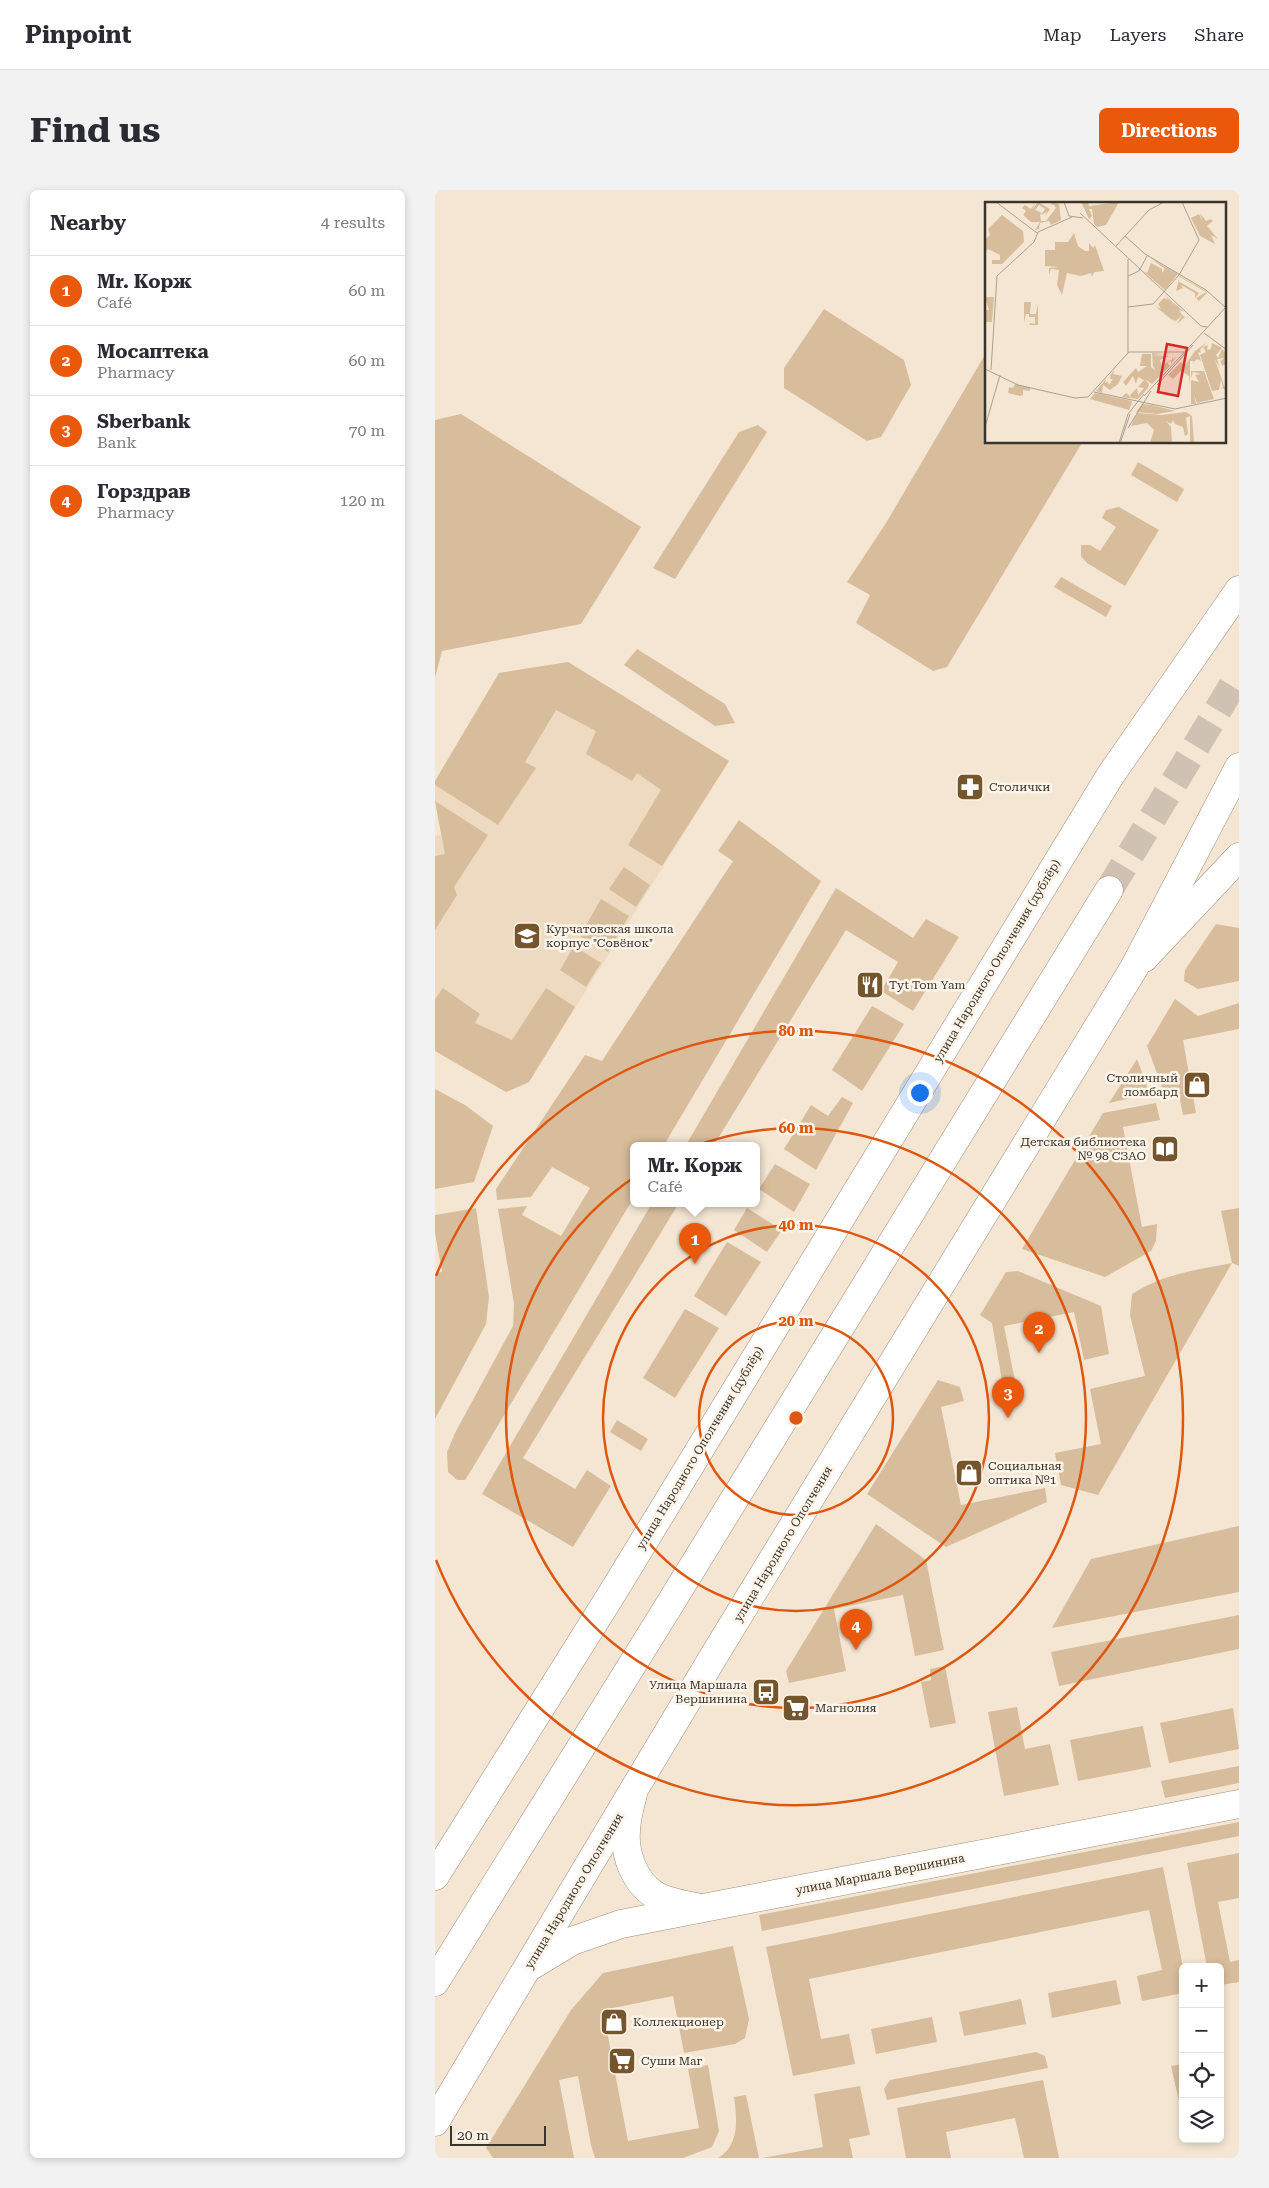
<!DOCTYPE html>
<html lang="en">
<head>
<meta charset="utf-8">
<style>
	body { margin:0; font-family:"Roboto Serif",serif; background:#f2f2f3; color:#2b2b33 }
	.controls { position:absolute; right:15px; bottom:15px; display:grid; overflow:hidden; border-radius:8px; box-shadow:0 2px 8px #0003 }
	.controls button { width:45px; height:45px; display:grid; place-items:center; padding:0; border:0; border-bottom:1px solid #e1e1e2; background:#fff; color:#2b2b33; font:25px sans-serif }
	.scale { position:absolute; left:15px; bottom:12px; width:96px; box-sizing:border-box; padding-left:5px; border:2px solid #39342c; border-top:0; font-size:14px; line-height:18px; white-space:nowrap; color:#39342c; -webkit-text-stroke:4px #fef4e9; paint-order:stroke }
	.you { position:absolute; left:484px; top:902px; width:18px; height:18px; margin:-12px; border:4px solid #fff; border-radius:50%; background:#1a73e8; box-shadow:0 0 0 8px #1a73e833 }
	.badge { display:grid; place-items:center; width:32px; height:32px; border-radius:50%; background:#ea580c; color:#fff; font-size:16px; font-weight:700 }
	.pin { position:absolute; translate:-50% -41px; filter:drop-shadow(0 1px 2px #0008) }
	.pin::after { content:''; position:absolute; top:26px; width:18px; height:15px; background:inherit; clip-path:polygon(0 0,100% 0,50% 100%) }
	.popup { position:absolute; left:195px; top:952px; width:130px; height:65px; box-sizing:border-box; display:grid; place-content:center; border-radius:8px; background:#fff; filter:drop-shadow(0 1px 4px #0005); font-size:16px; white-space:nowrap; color:#7c7c81 }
	.popup b { font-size:19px; color:#2b2b33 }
	.popup::after { content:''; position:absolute; left:50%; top:100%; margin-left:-10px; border:10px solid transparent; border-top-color:#fff }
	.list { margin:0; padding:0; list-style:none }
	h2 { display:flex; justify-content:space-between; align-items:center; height:65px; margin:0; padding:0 20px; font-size:21px }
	h2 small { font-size:16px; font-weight:400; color:#7c7c81 }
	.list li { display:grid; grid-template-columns:32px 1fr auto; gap:15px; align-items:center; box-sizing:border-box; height:70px; padding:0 20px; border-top:1px solid #e1e1e2 }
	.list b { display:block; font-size:19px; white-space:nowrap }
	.list p { margin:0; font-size:16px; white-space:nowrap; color:#7c7c81 }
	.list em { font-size:16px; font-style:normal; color:#7c7c81 }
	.icon { flex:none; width:28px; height:28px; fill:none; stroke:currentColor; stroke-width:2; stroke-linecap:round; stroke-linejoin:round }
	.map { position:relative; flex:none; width:804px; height:1968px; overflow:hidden; border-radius:8px }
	header { display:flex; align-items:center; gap:30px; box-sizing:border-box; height:70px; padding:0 25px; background:#fff; border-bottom:1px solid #e1e1e2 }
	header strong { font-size:24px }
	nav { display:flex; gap:28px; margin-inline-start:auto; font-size:18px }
	.intro { display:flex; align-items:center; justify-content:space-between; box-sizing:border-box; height:120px; padding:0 30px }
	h1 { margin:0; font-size:35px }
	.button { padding:12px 22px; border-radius:8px; background:#ea580c; color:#fff; font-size:18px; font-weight:700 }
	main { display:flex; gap:30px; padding:0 30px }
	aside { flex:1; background:#fff; border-radius:8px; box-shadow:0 2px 8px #0003 }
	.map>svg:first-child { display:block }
	.built { fill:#eedac1 }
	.green { fill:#d7bd9b }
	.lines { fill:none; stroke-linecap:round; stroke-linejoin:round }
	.secondary-tunnel { stroke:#cfc2b2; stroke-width:28; stroke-dasharray:28 14; stroke-linecap:butt }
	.tertiary-casing { stroke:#9d8f7e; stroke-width:29 }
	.secondary-casing { stroke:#9d8f7e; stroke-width:29 }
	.tertiary { stroke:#fff; stroke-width:28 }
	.secondary { stroke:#fff; stroke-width:28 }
	.ring { fill:none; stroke:#df570e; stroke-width:2.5 }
	.labels { text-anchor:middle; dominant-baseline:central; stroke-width:5; stroke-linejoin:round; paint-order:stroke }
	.poi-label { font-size:12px; fill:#39342c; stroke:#fef4e9; text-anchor:start }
	.street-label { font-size:12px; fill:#39342c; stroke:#fef4e9 }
	.inset-road { fill:none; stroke:#aa9f90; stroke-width:1 }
	.view { fill:#d62828; fill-opacity:0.15; stroke:#d62828; stroke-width:2.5 }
	.inset-edge { fill:none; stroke:#39342c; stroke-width:2.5 }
	.centre { fill:#df570e; stroke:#fef4e9; stroke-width:2.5 }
	.ring-label { font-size:15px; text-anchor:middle; font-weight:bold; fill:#df570e; stroke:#fef4e9; stroke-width:5; stroke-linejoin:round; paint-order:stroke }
</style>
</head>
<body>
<header>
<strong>Pinpoint</strong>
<nav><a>Map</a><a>Layers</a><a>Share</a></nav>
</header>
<div class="intro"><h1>Find us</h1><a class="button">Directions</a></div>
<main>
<aside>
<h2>Nearby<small>4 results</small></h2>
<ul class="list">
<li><span class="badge">1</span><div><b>Mr. Корж</b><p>Café</p></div><em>60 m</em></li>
<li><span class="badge">2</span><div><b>Мосаптека</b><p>Pharmacy</p></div><em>60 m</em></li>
<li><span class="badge">3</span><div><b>Sberbank</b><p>Bank</p></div><em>70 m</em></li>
<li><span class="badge">4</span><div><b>Горздрав</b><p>Pharmacy</p></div><em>120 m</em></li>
</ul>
</aside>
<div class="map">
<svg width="804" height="1968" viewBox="0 0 804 1968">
	<rect width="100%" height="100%" fill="#f5e6d3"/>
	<!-- built -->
	<path class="built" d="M133,472L294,571L94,892L71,902L0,861V646L6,645L0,611V591L64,483Z"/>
	<!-- green -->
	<g class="green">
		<path d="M389,119L469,170L476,195L446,247L432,251L349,198V178Z"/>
		<path d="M551,163L552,252L647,253L512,477L498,481L421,433L435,405L412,392L451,333Z"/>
		<path d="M26,224L206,337L146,434L7,461L0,488V230Z"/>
		<path d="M323,235L332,242L240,389L218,378L304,242Z"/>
		<path d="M703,272L749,299L742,312L696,285Z"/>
		<path d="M684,317L724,340L690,396L652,373L646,366V355H655L665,361L681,337L667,328L671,320Z"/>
		<path d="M626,387L677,416L671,427L619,397Z"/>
		<path d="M202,459L290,514L300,533L280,536L189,475Z"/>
		<path d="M133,472L294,571L227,676L193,655L226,600L202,583L197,591L151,564L161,541L121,520L90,572L101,578L63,635L0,595V591L64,483Z"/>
		<path d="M0,611L53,645L19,697L22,705L0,740V666L10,664Z"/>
		<path d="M304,630L386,691L229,955H199V1007L37,1279L30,1290H22L13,1282L12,1262L20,1243L78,1136L79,1114L63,1019L92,1016L87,1025L126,1046L155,998L117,977L96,1007L62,1010L61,999L150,865L167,871L298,671L283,661Z"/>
		<path d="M189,677L215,695L201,717L174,699Z"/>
		<path d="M401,698L478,748L491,729L524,747L478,821L446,801L463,772L411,740L279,955H251Z"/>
		<path d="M166,709L194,726L173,762L145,746Z"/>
		<path d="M781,734L804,738V791L763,799L749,791L750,780Z"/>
		<path d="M139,756L166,773L151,797L125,780Z"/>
		<path d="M8,798L45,824L40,833L77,850L111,798L140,817L94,892L71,902L0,861V809Z"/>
		<path d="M740,809L763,826L804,813V839L748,850L761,923L748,925L744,905L731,908L712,856Z"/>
		<path d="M437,816L469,834L427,901L397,880Z"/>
		<path d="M702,869L715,904L674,913Z"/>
		<path d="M0,899L30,915L58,936L39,992L0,999Z"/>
		<path d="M407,907L418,913L381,980L349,959L376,915L393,926Z"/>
		<path d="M721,913L725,930L688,937L707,1037L722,1034L721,1051L716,1061L670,1087L587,1059L668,923Z"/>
		<path d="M340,974L375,994L359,1022L324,999Z"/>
		<path d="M217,1013H244L88,1268L140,1299L152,1280L176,1296L138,1357L47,1304Z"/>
		<path d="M41,1018L54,1107L51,1134L0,1229V1083L7,1082L0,1043V1025Z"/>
		<path d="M312,1018L347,1040L332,1062L299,1040Z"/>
		<path d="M804,1018V1076L797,1073L663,1305L626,1295L620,1263L666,1254L655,1199L710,1186L695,1125L697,1104C727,1084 762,1080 797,1073L786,1021Z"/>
		<path d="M292,1052L326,1072L291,1126L259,1106Z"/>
		<path d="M583,1081L666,1116L674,1164L649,1170L639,1122L569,1136L582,1201L569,1203L557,1133L545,1125L571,1082Z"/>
		<path d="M250,1119L284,1138L240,1208L208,1188Z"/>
		<path d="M503,1190L525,1197L529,1211L506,1217L526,1315L610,1298L612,1312L511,1357L432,1304Z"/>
		<path d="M182,1230L213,1249L206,1261L175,1242Z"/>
		<path d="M441,1334L491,1370L509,1460L480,1466L468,1405L399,1419L411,1481L354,1493L351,1481Z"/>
		<path d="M804,1336V1402L617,1438L656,1369Z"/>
		<path d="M804,1425V1459L624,1496L616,1462Z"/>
		<path d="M510,1476L521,1533L495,1538L486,1492L496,1490L495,1479Z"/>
		<path d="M582,1517L590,1559L615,1554L624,1595L569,1606L553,1522Z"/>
		<path d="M798,1518L804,1559L734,1573L725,1533Z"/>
		<path d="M708,1536L716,1577L643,1591L635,1550Z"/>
		<path d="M804,1576V1593L730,1608L726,1591Z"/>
		<path d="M804,1632V1646L327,1741L324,1725Z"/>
		<path d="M804,1663V1708L783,1712L795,1772L804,1770V1792L785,1795V1777H772L752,1673Z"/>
		<path d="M728,1677L748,1777V1803L707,1811L702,1786L727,1780L714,1720L374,1789L386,1849L414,1844L420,1874L358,1886L331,1757Z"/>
		<path d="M298,1756L314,1829L310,1848L300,1854L249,1863L238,1806L168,1820L193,1951L264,1938L253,1879L273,1875L284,1941L277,1957L248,1968H160L156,1955L143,1886L124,1890L139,1968H58L51,1958L136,1820L168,1783Z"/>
		<path d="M681,1790L686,1814L617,1828L613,1803Z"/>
		<path d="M586,1809L591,1834L529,1846L524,1822Z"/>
		<path d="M497,1827L502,1852L441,1864L436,1839Z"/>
		<path d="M601,1862L610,1866L613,1878L452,1910L449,1899L455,1890Z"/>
		<path d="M748,1874V1929L736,1876Z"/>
		<path d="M608,1890L624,1968H589L580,1928L511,1942L516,1968H471L462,1918Z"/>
		<path d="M425,1896L435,1945L414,1949L418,1968H327L388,1957L379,1904Z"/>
		<path d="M311,1905L324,1968H283C305,1955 302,1929 299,1907Z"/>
	</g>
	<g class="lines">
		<!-- secondary-tunnel -->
		<path class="secondary-tunnel" d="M674,700L804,485"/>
		<!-- tertiary casing -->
		<g class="tertiary-casing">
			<g id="tertiary">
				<path d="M709,768L804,667"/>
				<path d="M198,1604C195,1616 191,1629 191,1641C189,1664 200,1693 220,1705C231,1712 247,1714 261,1717"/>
				<path d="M0,1686L178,1402L675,586L804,400"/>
				<path d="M94,1777L137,1751L186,1734L804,1614"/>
			</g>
		</g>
		<!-- secondary casing -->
		<g class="secondary-casing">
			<g id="secondary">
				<path d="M0,1792L230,1422L674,700"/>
				<path d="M0,1932L280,1464L699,778L804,577"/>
			</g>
		</g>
		<!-- tertiary -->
		<use href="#tertiary" class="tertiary"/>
		<!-- secondary -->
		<use href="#secondary" class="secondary"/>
	</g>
	<!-- distance rings -->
	<g class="ring">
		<circle cx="361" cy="1228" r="97"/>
		<circle cx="361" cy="1228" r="193"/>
		<circle cx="361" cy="1228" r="290"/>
		<path d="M1 1086A387 387 0 1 1 1 1370"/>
	</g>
	<!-- icons -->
	<defs>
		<g id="pharmacy-square" transform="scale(1.4375)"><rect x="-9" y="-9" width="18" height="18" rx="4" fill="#75552b" stroke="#fef4e9"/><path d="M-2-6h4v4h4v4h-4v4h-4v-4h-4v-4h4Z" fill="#fff"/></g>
		<g id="school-square" transform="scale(1.4375)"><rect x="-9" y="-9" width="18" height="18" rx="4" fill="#75552b" stroke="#fef4e9"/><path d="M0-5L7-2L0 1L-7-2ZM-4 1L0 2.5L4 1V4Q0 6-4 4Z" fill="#fff"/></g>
		<g id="restaurant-square" transform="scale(1.4375)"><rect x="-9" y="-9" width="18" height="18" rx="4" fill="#75552b" stroke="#fef4e9"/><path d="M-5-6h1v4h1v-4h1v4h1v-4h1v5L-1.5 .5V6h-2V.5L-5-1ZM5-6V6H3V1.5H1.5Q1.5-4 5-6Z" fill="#fff"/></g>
		<g id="shop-square" transform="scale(1.4375)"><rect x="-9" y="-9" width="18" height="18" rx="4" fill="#75552b" stroke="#fef4e9"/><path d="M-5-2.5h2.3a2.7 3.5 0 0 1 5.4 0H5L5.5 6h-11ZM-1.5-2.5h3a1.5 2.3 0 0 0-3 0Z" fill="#fff"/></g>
		<g id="library-square" transform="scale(1.4375)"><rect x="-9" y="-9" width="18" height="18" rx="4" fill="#75552b" stroke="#fef4e9"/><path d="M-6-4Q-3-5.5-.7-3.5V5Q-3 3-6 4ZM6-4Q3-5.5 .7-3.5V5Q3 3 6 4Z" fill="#fff"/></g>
		<g id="bus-square" transform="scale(1.4375)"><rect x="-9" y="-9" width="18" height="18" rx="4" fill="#75552b" stroke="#fef4e9"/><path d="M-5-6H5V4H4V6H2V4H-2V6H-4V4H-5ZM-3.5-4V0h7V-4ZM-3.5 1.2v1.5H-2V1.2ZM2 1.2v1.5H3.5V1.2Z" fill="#fff"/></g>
		<g id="supermarket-square" transform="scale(1.4375)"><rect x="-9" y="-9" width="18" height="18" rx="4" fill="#75552b" stroke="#fef4e9"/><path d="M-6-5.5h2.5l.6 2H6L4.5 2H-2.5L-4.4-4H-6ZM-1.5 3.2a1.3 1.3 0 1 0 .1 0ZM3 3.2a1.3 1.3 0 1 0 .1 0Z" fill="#fff"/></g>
	</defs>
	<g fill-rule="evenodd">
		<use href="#pharmacy-square" x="535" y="597"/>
		<use href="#school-square" x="92" y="746"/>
		<use href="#restaurant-square" x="435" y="795"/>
		<use href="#shop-square" x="762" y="895"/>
		<use href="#library-square" x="730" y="959"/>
		<use href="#shop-square" x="534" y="1283"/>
		<use href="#bus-square" x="331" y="1502"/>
		<use href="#supermarket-square" x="361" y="1518"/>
		<use href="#shop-square" x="179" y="1832"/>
		<use href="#supermarket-square" x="187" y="1871"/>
	</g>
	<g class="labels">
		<!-- poi labels -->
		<g class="poi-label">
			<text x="554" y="597">Столички</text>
			<text x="111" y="739">Курчатовская школа<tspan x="111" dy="14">корпус "Совёнок"</tspan></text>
			<text x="454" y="795">Tyt Tom Yam</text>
			<text x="743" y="888" text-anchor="end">Столичный<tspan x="743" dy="14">ломбард</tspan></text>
			<text x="711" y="952" text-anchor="end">Детская библиотека<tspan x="711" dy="14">№ 98 СЗАО</tspan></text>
			<text x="553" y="1276">Социальная<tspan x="553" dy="14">оптика №1</tspan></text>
			<text x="312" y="1495" text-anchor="end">Улица Маршала<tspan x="312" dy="14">Вершинина</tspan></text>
			<text x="380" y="1518">Магнолия</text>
			<text x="198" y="1832">Коллекционер</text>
			<text x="206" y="1871">Cуши Маг</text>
		</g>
		<!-- street labels -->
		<g class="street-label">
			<text transform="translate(562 771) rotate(-59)">улица Народного Ополчения (дублёр)</text>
			<text transform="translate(265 1258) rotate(-59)">улица Народного Ополчения (дублёр)</text>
			<text transform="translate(348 1354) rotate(-59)">улица Народного Ополчения</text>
			<text transform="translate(445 1684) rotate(-11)">улица Маршала Вершинина</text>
			<text transform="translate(139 1701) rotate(-59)">улица Народного Ополчения</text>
		</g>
	</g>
	<!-- overview -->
	<g transform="translate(550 12)">
		<rect width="241" height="241" fill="#f5e6d3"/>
		<path d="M51,0L47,8L53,0L65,7L67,4L59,16L62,10L56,13L60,7L54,3L50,8L57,11L55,13L56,19H61L71,6L68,2L65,4L68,0L74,2L76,18L66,23L64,19L55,21L54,27L50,28L55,20H46L38,13L41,9L37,6L40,3L46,7ZM96,0H103L104,4L134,0L121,23L112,25L109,22L107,7H104L107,14L104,17ZM215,11L221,19L226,17L228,19L222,24L233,37L226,33L230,42L215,34L206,16L214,12L218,20ZM17,13L38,29L39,40L17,62H7V58H15V53L3,47L0,50V38L5,33L3,27ZM89,31L93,44L100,49H104V41L108,46L110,43L119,69L109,70L107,75L106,71L96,74L82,71L77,93L72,83L74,68L66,67L64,73V66L74,65L60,64V48H70V40H83ZM165,56L193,72L180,88L158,69L162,71L166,61L177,67V71L180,67ZM195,74L221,89L222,91L214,99L211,96L221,90L195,75L193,79L214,91L210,96V91L196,83L198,86L191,89ZM180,93L188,101L186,103L189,101L199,110L194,108L197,113L191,119L187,117L192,122L197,113L200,115L192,122L170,104L176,107L173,102L179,96L183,98ZM0,95H9L7,120H0V108H4ZM39,100H46L45,112H51L53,102V123H44L45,121L50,122V115H44V112H41L39,120ZM221,141L215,148L216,151L213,150L216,159L212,157L207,162L209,159H205V183L204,174L196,169L188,177L183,173L196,160L200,163L210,149ZM227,141L237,146L231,153L233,156L237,147L241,151V162L237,164L235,157L236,159L239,156L232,157L235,166L230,158L241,189L238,186L235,187L238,185L236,178L234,188L227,189L215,153L221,150L218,145L223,143L222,148L226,147ZM167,151L186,152L168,153L184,154L175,158L177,164L183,159L187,158V154L188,157L191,155L186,162V159L182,160L185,164L167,182L160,177L164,182L163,186L153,197L137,195L141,191L147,196L145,193L152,186L153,193L159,186L153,185L159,178L153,175L151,182L148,174L141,184L138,180L151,166L153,170L162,164H155L157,152H166V165L171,169L168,164ZM130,167L128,172L137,174L133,182L125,188L118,183L117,191L111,189L121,177L120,181L123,180L124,183L128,177H125L126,173L123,176ZM206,169H219L229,197L212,201L209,193L211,202H206V178L214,180L210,173L216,172L208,170L206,176ZM30,182L45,186V189L38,188V193L35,194L23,191L24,185L28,186ZM110,191L147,199L146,203L144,208L105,197ZM157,202L167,203L190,209L172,212L151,210ZM201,210L207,214L209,241H205V214L201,216L203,232L200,234L198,225L190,222L188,218L186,222L181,219L186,225L187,241H165L169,228L162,221L146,224L152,211L177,213Z" fill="#d7bd9b"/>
		<path class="inset-road" d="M11,0L52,31M79,0L84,14L98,16M95,11L216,124L222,125M140,34L160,52L221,88L240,105M131,44L164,8L179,0M143,74L154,69L162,54M143,105L168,102L194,73L214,38L197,0M219,131L242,148M143,150H199M0,167L33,183L90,196L103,195L143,151V57M6,168L12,74L49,40L53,30L87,15M172,183L208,143M109,190L190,207L242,196M159,194L242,104M0,225L15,173M143,226L166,189M134,241L143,212L159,192M135,242L145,212"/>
		<path class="view" d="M182,142L202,146L193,194L173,190Z"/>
		<rect width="241" height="241" class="inset-edge"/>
	</g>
	<circle cx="361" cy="1228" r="8" class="centre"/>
	<g class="ring-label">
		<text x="361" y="846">80 m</text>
		<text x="361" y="943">60 m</text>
		<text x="361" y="1040">40 m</text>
		<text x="361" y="1136">20 m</text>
	</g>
</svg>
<div class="controls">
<button>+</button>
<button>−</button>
<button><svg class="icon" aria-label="locate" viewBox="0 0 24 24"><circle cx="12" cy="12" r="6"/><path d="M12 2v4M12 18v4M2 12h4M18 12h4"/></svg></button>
<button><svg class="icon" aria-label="layers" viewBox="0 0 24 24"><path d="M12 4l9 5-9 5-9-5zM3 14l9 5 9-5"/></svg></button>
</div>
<div class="scale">20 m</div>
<div class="you"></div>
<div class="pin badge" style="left:260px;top:1074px">1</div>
<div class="popup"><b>Mr. Корж</b>Café</div>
<div class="pin badge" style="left:604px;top:1163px">2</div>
<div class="pin badge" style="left:573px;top:1228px">3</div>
<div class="pin badge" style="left:421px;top:1460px">4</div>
</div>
</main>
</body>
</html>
